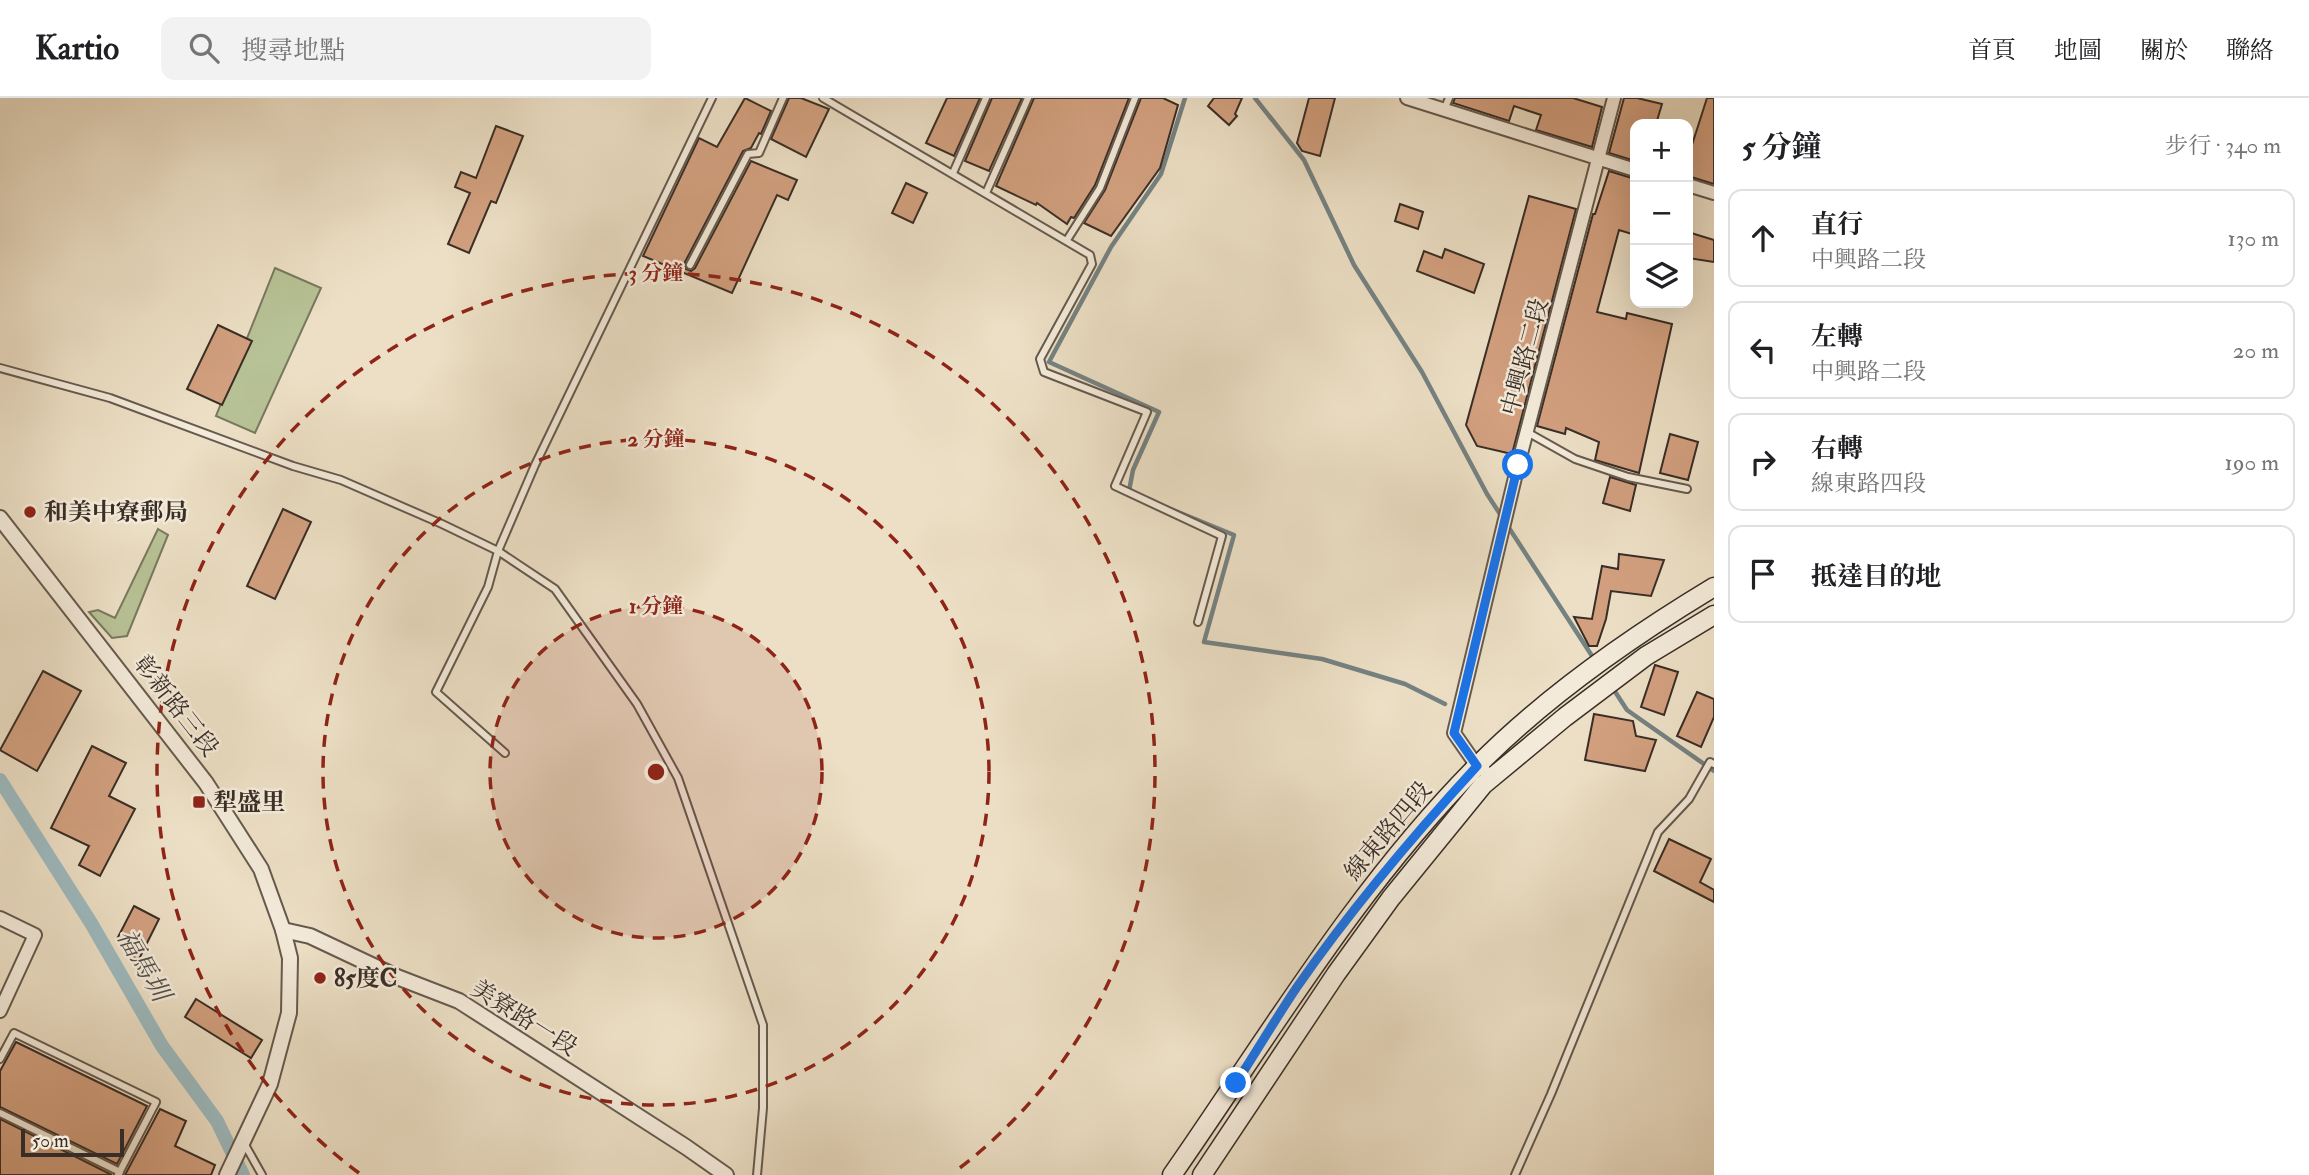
<!DOCTYPE html>
<html lang="zh-TW">
<head>
<meta charset="utf-8">
<style>
	body { margin:0; font-family:"IM FELL Double Pica","Noto Serif TC",serif; background:#f2f2f2; color:#202124 }
	.controls { position:absolute; right:21px; top:21px; display:grid; overflow:hidden; border-radius:14px; box-shadow:0 7px 28px #0002 }
	.controls button { width:63px; height:63px; display:grid; place-items:center; padding:0; border:0; border-bottom:2px solid #e0e0e0; background:#fff; color:#202124; font:35px sans-serif }
	.scale { position:absolute; left:21px; bottom:18px; width:103px; box-sizing:border-box; padding-left:7px; border:4px solid #392e27; border-top:0; font-size:19px; line-height:24px; white-space:nowrap; color:#392e27; -webkit-text-stroke:5px #f3ead9; paint-order:stroke }
	.stop { position:absolute; width:21px; height:21px; margin:-16px; border:5px solid #1a73e8; border-radius:50%; background:#fff }
	.stop.end { background:#1a73e8; border-color:#fff; box-shadow:0 2px 7px #0008 }
	.list { margin:0; padding:0; list-style:none }
	h2 { display:flex; justify-content:space-between; align-items:center; height:91px; margin:0; padding:0 28px; font-size:30px }
	h2 small { font-size:23px; font-weight:400; color:#757577 }
	.list li { display:grid; grid-template-columns:46px 1fr auto; gap:21px; align-items:center; box-sizing:border-box; height:98px; margin:0 14px 14px; padding:0 14px; border:2px solid #e0e0e0; border-radius:14px }
	.list b { display:block; font-size:26px; white-space:nowrap }
	.list p { margin:0; font-size:23px; white-space:nowrap; color:#757577 }
	.list em { font-size:23px; font-style:normal; color:#757577 }
	.icon { flex:none; width:38px; height:38px; fill:none; stroke:currentColor; stroke-width:2; stroke-linecap:round; stroke-linejoin:round }
	.map { position:relative; flex:none; width:1714px; height:1077px; overflow:hidden }
	header { display:flex; align-items:center; gap:42px; box-sizing:border-box; height:98px; padding:0 35px; background:#fff; border-bottom:2px solid #e0e0e0 }
	header strong { font-size:33px }
	nav { display:flex; gap:38px; margin-inline-start:auto; font-size:24px }
	.search { width:490px; height:63px; background:#f2f2f2; display:flex; align-items:center; gap:18px; box-sizing:border-box; padding:0 24px; border-radius:14px; color:#757577; font-size:26px }
	main { display:flex }
	aside { flex:1; background:#fff }
	.map>svg:first-child { display:block }
	.green { fill:#b7c296; stroke:#78785e; stroke-width:2 }
	.lines { fill:none; stroke-linecap:round; stroke-linejoin:round }
	.stream { stroke:#758282; stroke-width:4.5 }
	.canal { stroke:#9dbabf; stroke-width:14 }
	.building { fill:#d2a07f; stroke:#392e27; stroke-width:2 }
	.service-casing { stroke:#665a4e; stroke-width:10 }
	.minor-casing { stroke:#665a4e; stroke-width:16 }
	.tertiary-casing { stroke:#665a4e; stroke-width:18 }
	.secondary-casing { stroke:#392e27; stroke-width:21 }
	.service { stroke:#f3ead9; stroke-width:6 }
	.minor { stroke:#f3ead9; stroke-width:12 }
	.tertiary { stroke:#f3ead9; stroke-width:14 }
	.secondary { stroke:#f3ead9; stroke-width:18 }
	.route { stroke:#1a73e8; stroke-width:9 }
	.ring { fill:none; stroke:#8f2418; stroke-width:3.5; stroke-dasharray:12 9 }
	.poi-dot { fill:#8f2418; stroke:#f3ead9; stroke-width:2.5 }
	.labels { text-anchor:middle; dominant-baseline:central; stroke-width:5; stroke-linejoin:round; paint-order:stroke }
	.street-label { font-size:24px; fill:#392e27; stroke:#f3ead9 }
	.poi-label { font-size:24px; font-weight:bold; fill:#392e27; stroke:#f3ead9; text-anchor:start }
	.water-label { font-size:26px; font-style:italic; fill:#52514d; stroke:#f3ead9 }
	.centre { fill:#8f2418; stroke:#f3ead9; stroke-width:3.5 }
	.ring-label { font-size:21px; text-anchor:middle; font-weight:bold; fill:#8f2418; stroke:#f3ead9; stroke-width:5; stroke-linejoin:round; paint-order:stroke }
</style>
</head>
<body>
<header>
<strong>Kartio</strong>
<div class="search"><svg class="icon" aria-label="search" viewBox="0 0 24 24"><circle cx="10" cy="10" r="6"/><path d="M15 15l6 6"/></svg>搜尋地點</div>
<nav><a>首頁</a><a>地圖</a><a>關於</a><a>聯絡</a></nav>
</header>
<main>
<div class="map">
<svg width="1714" height="1077" viewBox="0 0 1714 1077">
	<rect width="100%" height="100%" fill="#ecdfc5"/>
	<filter id="stains"><feTurbulence type="fractalNoise" baseFrequency=".00286" numOctaves="4"/><feColorMatrix values="0 0 0 0 .2 0 0 0 0 .09 0 0 0 0 .02 0 0 0 .5 -.17"/></filter>
	<radialGradient id="worn" r=".72"><stop offset=".6" stop-color="#630" stop-opacity="0"/><stop offset="1" stop-color="#630" stop-opacity=".3"/></radialGradient>
	<!-- green -->
	<g class="green">
		<path d="M275,170L321,190L255,335L216,318Z"/>
		<path d="M158,431L168,437L127,538L112,540L89,514L98,512L115,520Z"/>
	</g>
	<g class="lines">
		<!-- stream -->
		<g class="stream">
			<path d="M1255,0L1304,62L1354,167L1422,274L1487,396L1594,561"/>
			<path d="M1131,394L1129,393L1133,372L1159,314L1049,264L1111,149L1161,76L1185,0"/>
			<path d="M1168,410L1234,437L1204,544L1322,561L1405,586L1445,606"/>
			<path d="M1612,589L1627,612L1714,673"/>
		</g>
		<!-- canal -->
		<path class="canal" d="M0,682L91,825L162,948L217,1023L243,1077"/>
	</g>
	<!-- building -->
	<g class="building">
		<path d="M745,0L771,13L761,36L759,35L751,50L743,53L685,164L686,171L691,173L695,170L751,63L797,82L788,102L777,97L732,195L643,158L699,40L717,49Z"/>
		<path d="M789,0H801L829,11L806,59L771,41Z"/>
		<path d="M947,0H980L954,58L926,45Z"/>
		<path d="M992,0H1022L989,73L965,63Z"/>
		<path d="M1034,0H1129L1095,87L1074,120L1071,119L1067,126L1037,105L1036,107L996,88Z"/>
		<path d="M1141,0H1163L1178,7L1160,70L1111,138L1084,125L1105,92Z"/>
		<path d="M1214,0H1242L1235,16L1237,18L1229,27L1208,8Z"/>
		<path d="M1309,0H1335L1320,58L1302,53L1297,45Z"/>
		<path d="M1455,0H1573L1602,9L1592,49L1536,32L1541,17L1514,8L1509,23L1453,5Z"/>
		<path d="M1624,0H1637L1662,6L1656,26H1635V63L1609,55Z"/>
		<path d="M1707,0H1714V86L1688,78V49L1691,50Z"/>
		<path d="M496,28L523,38L496,105L491,103L469,155L448,146L470,95L455,89L461,74L476,80Z"/>
		<path d="M1609,73L1635,81V137L1619,132L1597,214L1626,221L1627,215L1672,226L1639,375L1595,362L1599,344L1566,330L1565,336L1537,328L1593,116H1595Z"/>
		<path d="M906,85L927,95L913,125L892,115Z"/>
		<path d="M1529,98L1576,111L1512,356L1477,348L1466,327Z"/>
		<path d="M1400,106L1423,114L1418,131L1395,123Z"/>
		<path d="M1688,134L1714,142V164L1688,160Z"/>
		<path d="M1445,151L1484,166L1474,195L1417,173L1424,153L1442,160Z"/>
		<path d="M218,227L252,243L222,307L187,291Z"/>
		<path d="M1670,336L1698,344L1688,382L1660,375Z"/>
		<path d="M1610,379L1636,387L1630,413L1603,405Z"/>
		<path d="M283,411L311,424L275,501L247,488Z"/>
		<path d="M1619,456L1664,462L1651,498L1611,493L1606,521L1597,548H1589L1574,519L1592,521L1602,468L1618,471Z"/>
		<path d="M1655,567L1678,574L1664,617L1641,609Z"/>
		<path d="M43,573L81,593L37,673L0,652Z"/>
		<path d="M1697,594L1714,601V619L1701,649L1677,638Z"/>
		<path d="M1594,616L1633,623L1636,638L1656,642L1645,673L1585,662Z"/>
		<path d="M92,648L126,665L109,698L135,711L100,778L79,767L89,748L51,730Z"/>
		<path d="M1669,741L1711,761L1700,784L1714,792V804L1654,773Z"/>
		<path d="M134,808L159,821L138,863L117,841Z"/>
		<path d="M196,901L262,942L251,960L185,919Z"/>
		<path d="M16,944L147,1008L117,1066L0,1009V973Z"/>
		<path d="M160,1011L186,1023L175,1048L215,1067L211,1077H125Z"/>
		<path d="M0,1021L112,1077H0Z"/>
	</g>
	<g class="lines">
		<!-- service casing -->
		<g class="service-casing">
			<g id="service">
				<path d="M823,0L1090,157L1092,166L1040,261L1044,274L1147,314L1115,388L1222,438L1198,524"/>
				<path d="M1444,12L1449,0"/>
				<path d="M953,75L986,0"/>
				<path d="M986,95L1028,0"/>
				<path d="M1067,142L1100,90L1135,0"/>
				<path d="M690,167L748,56L759,55L783,0"/>
				<path d="M0,270L110,300L293,368L341,382L442,426L498,453L555,491L637,606L678,680L763,927V1010L757,1077"/>
				<path d="M1527,334L1575,361L1628,379L1687,391"/>
				<path d="M505,655L436,594L488,489L498,453L535,367L712,0"/>
				<path d="M0,961L14,935L156,1004L118,1077"/>
				<path d="M0,1015L120,1074"/>
				<path d="M244,1045L262,1077"/>
				<path d="M1515,1077L1551,996L1658,734L1689,701L1710,664L1714,666"/>
			</g>
		</g>
		<!-- minor casing -->
		<g class="minor-casing">
			<g id="minor">
				<path d="M1407,0L1635,72"/>
				<path d="M1688,87L1714,95"/>
				<path d="M1484,672L1477,668L1454,635L1518,367L1614,0"/>
				<path d="M0,820L35,837L0,913"/>
			</g>
		</g>
		<!-- tertiary casing -->
		<g class="tertiary-casing">
			<g id="tertiary">
				<path d="M0,420L206,685L261,771L283,832L290,860L289,915L270,986L227,1077"/>
				<path d="M283,832L310,838L397,879L459,903L686,1049L726,1077"/>
			</g>
		</g>
		<!-- secondary casing -->
		<g class="secondary-casing">
			<g id="secondary">
				<path d="M1172,1077C1269,938 1356,790 1477,668C1545,599 1631,539 1714,489"/>
				<path d="M1202,1077L1336,876L1391,800L1483,687L1565,619L1646,558L1714,517"/>
			</g>
		</g>
		<!-- service -->
		<use href="#service" class="service"/>
		<!-- minor -->
		<use href="#minor" class="minor"/>
		<!-- tertiary -->
		<use href="#tertiary" class="tertiary"/>
		<!-- secondary -->
		<use href="#secondary" class="secondary"/>
	</g>
	<g class="lines">
		<!-- route -->
		<path class="route" d="M1236,985C1257,953 1276,920 1297,889C1351,811 1413,738 1477,668L1454,635L1518,367"/>
	</g>
	<!-- distance rings -->
	<circle cx="656" cy="674" r="166" fill="#8f2418" fill-opacity=".12"/>
	<g class="ring">
		<circle cx="656" cy="674" r="166"/>
		<circle cx="656" cy="674" r="333"/>
		<path d="M359 1075A499 499 0 1 1 953 1075"/>
	</g>
	<!-- markers -->
	<g class="poi-dot">
		<circle cx="30" cy="414" r="7"/>
		<rect x="192" y="697" width="14" height="14" rx="3.5"/>
		<circle cx="320" cy="880" r="7"/>
	</g>
	<g class="labels">
		<!-- street labels -->
		<g class="street-label">
			<text transform="translate(1525 259) rotate(-75)">中興路二段</text>
			<text transform="translate(176 608) rotate(52)">彰新路三段</text>
			<text transform="translate(1388 733) rotate(-50)">線東路四段</text>
			<text transform="translate(524 920) rotate(32)">美寮路一段</text>
		</g>
		<!-- poi labels -->
		<g class="poi-label">
			<text x="44" y="414">和美中寮郵局</text>
			<text x="213" y="704">犁盛里</text>
			<text x="334" y="880">85度C</text>
		</g>
		<!-- water labels -->
		<g class="water-label">
			<text transform="translate(143 867) rotate(60)">福馬圳</text>
		</g>
	</g>
	<circle cx="656" cy="674" r="10" class="centre"/>
	<g class="ring-label">
		<text x="656" y="182">3 分鐘</text>
		<text x="656" y="348">2 分鐘</text>
		<text x="656" y="515">1 分鐘</text>
	</g>
	<rect width="100%" height="100%" filter="url(#stains)"/>
	<rect width="100%" height="100%" fill="url(#worn)"/>
</svg>
<div class="controls">
<button>+</button>
<button>−</button>
<button><svg class="icon" aria-label="layers" viewBox="0 0 24 24"><path d="M12 4l9 5-9 5-9-5zM3 14l9 5 9-5"/></svg></button>
</div>
<div class="scale">50 m</div>
<div class="stop" style="left:1518px;top:367px"></div>
<div class="stop end" style="left:1236px;top:985px"></div>
</div>
<aside>
<h2>5 分鐘<small>步行 · 340 m</small></h2>
<ul class="list">
<li><svg class="icon" aria-label="ahead" viewBox="0 0 24 24"><path d="M12 20V5M6 11l6-6 6 6"/></svg><div><b>直行</b><p>中興路二段</p></div><em>130 m</em></li>
<li><svg class="icon" aria-label="left" viewBox="0 0 24 24"><path d="M17 20v-9H6M10 6l-5 5 5 5"/></svg><div><b>左轉</b><p>中興路二段</p></div><em>20 m</em></li>
<li><svg class="icon" aria-label="right" viewBox="0 0 24 24"><path d="M7 20v-9h11M14 6l5 5-5 5"/></svg><div><b>右轉</b><p>線東路四段</p></div><em>190 m</em></li>
<li><svg class="icon" aria-label="arrive" viewBox="0 0 24 24"><path d="M6 21V4h12l-3 4 3 4H6"/></svg><div><b>抵達目的地</b></div></li>
</ul>
</aside>
</main>
</body>
</html>
